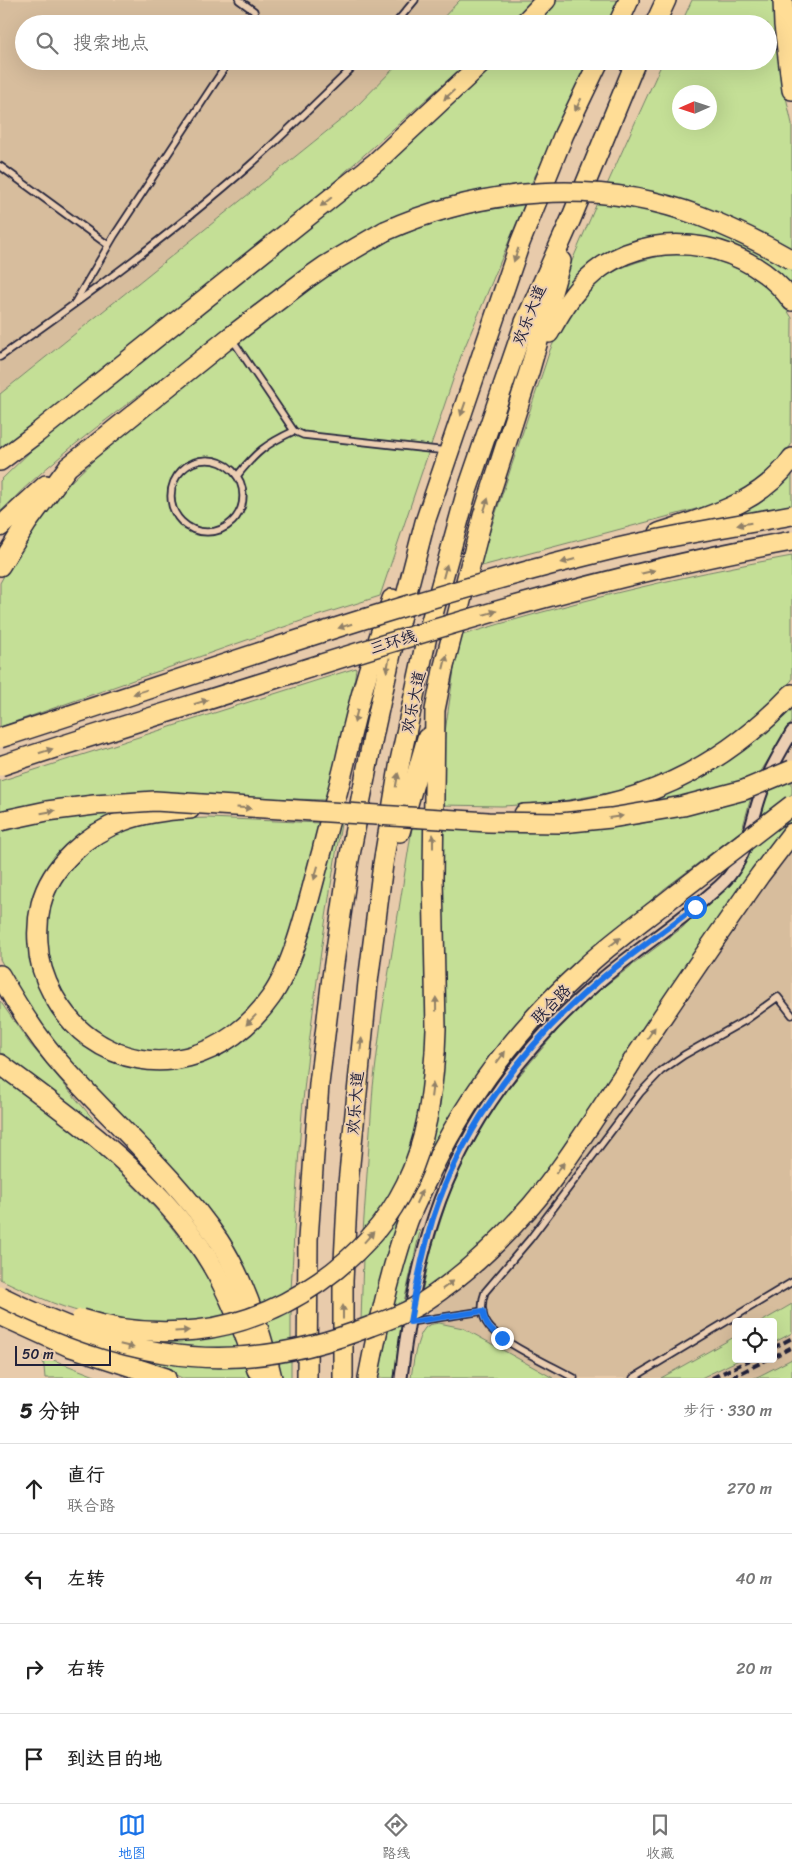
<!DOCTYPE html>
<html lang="zh">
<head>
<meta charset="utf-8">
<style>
	body { margin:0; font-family:Sriracha,"LXGW WenKai TC",sans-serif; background:#f6f6f6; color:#222 }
	.controls { position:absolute; right:15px; bottom:15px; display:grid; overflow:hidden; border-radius:5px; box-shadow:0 5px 20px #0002 }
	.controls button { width:45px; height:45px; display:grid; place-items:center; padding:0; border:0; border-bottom:1px solid #e0e0e0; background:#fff; color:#222; font:25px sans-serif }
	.compass { position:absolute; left:672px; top:85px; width:45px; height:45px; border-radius:50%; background:#fff; box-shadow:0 5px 20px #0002; rotate:267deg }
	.scale { position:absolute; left:15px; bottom:12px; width:96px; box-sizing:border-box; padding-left:5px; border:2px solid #22223b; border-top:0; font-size:14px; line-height:18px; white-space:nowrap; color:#22223b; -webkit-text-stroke:4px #eccfb2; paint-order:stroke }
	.stop { position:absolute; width:15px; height:15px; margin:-11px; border:4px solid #1a73e8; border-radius:50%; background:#fff }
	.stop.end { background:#1a73e8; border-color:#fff; box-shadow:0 1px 5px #0008 }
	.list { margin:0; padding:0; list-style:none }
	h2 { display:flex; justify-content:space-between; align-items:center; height:65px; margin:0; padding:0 20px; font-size:21px }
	h2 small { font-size:16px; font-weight:400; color:#767676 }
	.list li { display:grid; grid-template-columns:32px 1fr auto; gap:15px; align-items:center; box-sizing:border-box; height:90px; padding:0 20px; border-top:1px solid #e0e0e0 }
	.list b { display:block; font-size:19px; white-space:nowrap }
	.list p { margin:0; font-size:16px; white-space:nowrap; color:#767676 }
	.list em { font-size:16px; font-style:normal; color:#767676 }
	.icon { flex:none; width:28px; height:28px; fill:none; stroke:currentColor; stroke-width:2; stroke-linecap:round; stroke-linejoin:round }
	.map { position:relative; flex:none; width:792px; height:1378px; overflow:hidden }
	.search { position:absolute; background:#fff; box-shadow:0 5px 20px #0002; left:15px; right:15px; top:15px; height:55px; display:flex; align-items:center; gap:12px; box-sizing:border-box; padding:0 18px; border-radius:28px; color:#767676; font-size:19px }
	.sheet { height:425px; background:#fff }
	nav { display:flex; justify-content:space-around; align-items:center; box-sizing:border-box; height:70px; border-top:1px solid #e0e0e0; background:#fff; font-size:14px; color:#767676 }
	nav a { display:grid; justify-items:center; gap:2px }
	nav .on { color:#1a73e8 }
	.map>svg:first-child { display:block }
	.built { fill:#d7bd9d }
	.green { fill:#c4df96; stroke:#738068; fill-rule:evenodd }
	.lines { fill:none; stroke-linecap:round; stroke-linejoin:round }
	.service-casing { stroke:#22223b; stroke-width:9 }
	.minor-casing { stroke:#22223b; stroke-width:15 }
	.trunk-casing { stroke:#22223b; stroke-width:22 }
	.service { stroke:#eccfb2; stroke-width:5.5 }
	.minor { stroke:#eccfb2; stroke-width:11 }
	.trunk { stroke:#ffdd96; stroke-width:19 }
	.rail { stroke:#22223b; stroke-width:4; stroke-dasharray:8 4; stroke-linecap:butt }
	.trunk-bridge-casing { stroke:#22223b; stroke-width:22; stroke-linecap:butt }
	.trunk-bridge { stroke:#ffdd96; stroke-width:19 }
	.oneway { fill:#908068 }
	.route { stroke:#1a73e8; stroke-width:6 }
	.labels { text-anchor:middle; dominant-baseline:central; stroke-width:4; stroke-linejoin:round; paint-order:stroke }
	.street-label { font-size:16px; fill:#22223b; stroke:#eccfb2 }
</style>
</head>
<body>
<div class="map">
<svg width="792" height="1378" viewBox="0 0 792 1378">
	<rect width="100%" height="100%" fill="#e8cbab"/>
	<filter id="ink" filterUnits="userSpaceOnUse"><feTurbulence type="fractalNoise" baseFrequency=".02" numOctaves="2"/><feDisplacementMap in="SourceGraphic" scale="10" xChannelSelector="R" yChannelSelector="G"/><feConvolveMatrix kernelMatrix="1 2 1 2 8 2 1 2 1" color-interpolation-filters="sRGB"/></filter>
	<g filter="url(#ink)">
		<!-- built -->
		<g class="built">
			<path d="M0,0H460L437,24H24V61H401L352,111L0,394Z"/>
			<path d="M792,850V1304L761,1322H736V1336L661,1378H553L439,1323L432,1324L424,1329L435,1307L443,1298L512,1239L538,1212L565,1179L771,876Z"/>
			<path d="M792,1333V1359L759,1376L754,1378H701L741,1359H773V1343Z"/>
		</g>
		<!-- green -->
		<g class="green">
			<path d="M460,0H532L509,24H437Z"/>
			<path d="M557,0H623L611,24H536Z"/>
			<path d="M692,0H776L784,88L792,124V251L606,187L663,61H768V24H681ZM680,92H710V122H680Z"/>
			<path d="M401,61H469L317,197L0,451V394L352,111Z"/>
			<path d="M499,61H592L530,186C486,189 442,197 401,215C379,224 359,237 338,250C290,281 245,315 200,350C132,401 59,451 0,512V481L41,441L279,252L379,170Z"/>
			<path d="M597,203C620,206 643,209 665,214C710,226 752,248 792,270V289L777,274L652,238L622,246L553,305Z"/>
			<path d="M524,205L461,356L380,596L301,621L0,727V583L18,550L58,494L99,455L237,343L334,271L379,245L427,225L478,211Z"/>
			<path d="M670,254C718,254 767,274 792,318L791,445L779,461L749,487L711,505L478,567L550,350C579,289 602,267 670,254Z"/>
			<path d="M792,474V505L741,514L742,512L777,490Z"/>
			<path d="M792,556V680L752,722L692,765L625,790L551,803L502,806L440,805L445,732L459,636C568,603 679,576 792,556Z"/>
			<path d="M356,668L353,691L326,800L160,795L0,813V781Z"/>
			<path d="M792,702V722L758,776L719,789L673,801L640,803C666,793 693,783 717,768C745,751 768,724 792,702Z"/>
			<path d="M792,779V794L759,818L769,789Z"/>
			<path d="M751,797L742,830L664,889L554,985L512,1029L499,1046L383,1272L370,1318L361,1321L363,1257L422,1162L439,829C496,831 554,835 610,828C658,822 705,811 751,797Z"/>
			<path d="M117,811L118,815L33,901L60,1020L170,1069L206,1061L222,1055L249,1035L261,1021L334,823L341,824C327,906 315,988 306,1071C298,1144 295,1217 291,1291L257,1306L247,1283L48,1039L10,978L0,959V830L39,821Z"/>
			<path d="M792,814V821L768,848L543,1176C508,1220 470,1261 422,1292L431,1251L448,1197L464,1161L488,1117L503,1095L561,1026L594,994L682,928L732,882L745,863L753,845Z"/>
			<path d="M209,818L320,823C307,874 293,956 261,997C254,1006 236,1026 227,1032C215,1041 189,1049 174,1051C167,1051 159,1054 152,1053C146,1053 139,1050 134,1049C83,1035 43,985 45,931C46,883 90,839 134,825C158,818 185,819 209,818Z"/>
			<path d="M412,828H426C426,877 426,925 427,973C427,1033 429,1096 409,1154C399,1183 382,1208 363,1232L373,1087L382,1014Z"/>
			<path d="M0,1001L30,1044L94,1120L90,1123L0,1054Z"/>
			<path d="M0,1074C88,1143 179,1210 227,1315C172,1331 106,1323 53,1303C35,1296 18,1287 0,1279Z"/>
			<path d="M415,1230L420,1231L404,1302L388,1310Z"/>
			<path d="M792,1304V1333L773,1343V1322H761Z"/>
			<path d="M291,1308V1342L270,1344L262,1322Z"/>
			<path d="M402,1322L394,1378H375L384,1331Z"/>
			<path d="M439,1323L463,1328L553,1378H411C413,1365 416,1338 425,1328C429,1324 434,1324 439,1323Z"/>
			<path d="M232,1331L239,1348L202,1351L151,1341Z"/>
			<path d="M736,1336V1359H741L701,1378H661Z"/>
			<path d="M43,1356L100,1378H45Z"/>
			<path d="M147,1358L245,1364L250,1378H182L147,1362Z"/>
			<path d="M291,1359V1378H278L274,1361Z"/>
			<path d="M792,1359V1378H754L759,1376Z"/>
		</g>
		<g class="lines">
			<!-- service casing -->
			<g class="service-casing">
				<g id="service">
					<path d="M239,0L254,11L255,18L253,24"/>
					<path d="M395,24L415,0"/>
					<path d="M0,166L108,245"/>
					<path d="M74,304L114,236L229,61"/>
					<path d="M232,339L294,431L303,435L447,451"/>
					<path d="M0,357C86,297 170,235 249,166C287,132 323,96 359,61"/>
					<circle cx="207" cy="496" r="36"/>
					<path d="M237,476C256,452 266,444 294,431"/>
					<path d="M410,1322L483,1311"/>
					<path d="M574,1378C555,1367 498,1341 488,1325C481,1316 481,1302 485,1292L530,1239L640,1093L661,1071L684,1055L746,1020L778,997L792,1015"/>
					<path d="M633,1378L792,1282"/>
				</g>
			</g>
			<!-- minor casing -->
			<g class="minor-casing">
				<path id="minor" d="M401,1378C407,1324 417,1268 434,1217C465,1123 527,1042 602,979C636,950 674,926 707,897C716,889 726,882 732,872C749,849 752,817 762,791C769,770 781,751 792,732"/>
			</g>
			<!-- trunk casing -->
			<g class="trunk-casing">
				<g id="trunk">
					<path d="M783,0L784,25L792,90"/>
					<path d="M523,24L546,0"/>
					<path d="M618,24L629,0"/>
					<path d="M655,24L666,0"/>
					<path d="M549,333C563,308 579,282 603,266C663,226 751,244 792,301"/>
					<path d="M0,461L37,433L376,162L484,61"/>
					<path d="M0,527L46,485"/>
					<path d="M659,533C707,517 762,503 792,458"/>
					<path d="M0,566L27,523L68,467L230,337L305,280L325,266L385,231"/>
					<path d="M190,809C168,810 144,813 123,821C87,834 51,865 41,904C38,917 37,930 38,943C39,978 61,1017 90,1038C153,1083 229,1057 271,997C296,962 310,893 322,851C329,821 338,792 345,762C351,735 357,708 365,682C373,654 383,626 392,599"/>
					<path d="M524,814C540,813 555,813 570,811C659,799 731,758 792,694"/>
					<path d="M400,832L427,738"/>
					<path d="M716,938L760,875L792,833"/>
					<path d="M0,975C19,1009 41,1043 67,1071C118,1127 176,1177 219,1241C245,1281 261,1331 272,1378"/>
					<path d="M435,1052L436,1029L433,878L435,710L443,670L483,516L530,369L561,261"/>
					<path d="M0,1064C68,1114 140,1166 191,1234C222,1275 241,1322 257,1370"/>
					<path d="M0,1315L68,1346L166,1378"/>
					<path d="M307,1378L308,1239L319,1084L332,977L349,860L374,732L391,654L425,522L520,243L564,134L599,61"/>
					<path d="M343,1378V1281L348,1184L368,982L383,864L400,761L427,636L466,494L525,322L571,219L636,61"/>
					<path d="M368,1378C378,1325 390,1272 408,1221C415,1203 424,1186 432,1169C469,1094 519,1027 581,971C610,943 644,920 675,895"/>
				</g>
			</g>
			<!-- service -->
			<use href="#service" class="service"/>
			<!-- minor -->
			<use href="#minor" class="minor"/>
			<!-- trunk -->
			<use href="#trunk" class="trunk"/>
			<!-- rail -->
			<g class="rail">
				<path d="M773,1348L792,1338"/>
				<path d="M773,1357L792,1347"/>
				<path d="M712,1378L752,1359"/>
				<path d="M731,1378L768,1359"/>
			</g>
			<!-- trunk-bridge casing -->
			<g class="trunk-bridge-casing">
				<g id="trunk-bridge">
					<path d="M385,231C484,187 598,178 700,216C732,228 762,243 792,260"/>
					<path d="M0,738C199,674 397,602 601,552C664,536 728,527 792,515"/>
					<path d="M0,766C89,736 179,709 268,681C440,626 614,573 792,541"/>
					<path d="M0,821L47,811L94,805L155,801L488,822L561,823L611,818L683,806L744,790L792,770"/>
					<path d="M675,895L792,805"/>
					<path d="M0,1296C52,1322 106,1344 164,1353C234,1365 306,1352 371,1326C390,1319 409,1312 425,1301C465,1275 500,1241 531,1206C560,1172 584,1134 608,1098C644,1044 680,990 716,938"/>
					<path d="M81,1319C118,1331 158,1334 197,1330C281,1321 369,1260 406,1184C426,1143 432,1097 435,1052"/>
				</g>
			</g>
			<!-- trunk-bridge -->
			<use href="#trunk-bridge" class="trunk-bridge"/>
		</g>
		<!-- one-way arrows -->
		<defs><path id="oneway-solid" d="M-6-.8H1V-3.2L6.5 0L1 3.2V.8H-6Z" transform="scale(1.25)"/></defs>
		<g class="oneway">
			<use href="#oneway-solid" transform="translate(449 95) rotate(137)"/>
			<use href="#oneway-solid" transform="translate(578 105) rotate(116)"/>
			<use href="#oneway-solid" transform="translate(326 202) rotate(141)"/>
			<use href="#oneway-solid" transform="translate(516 255) rotate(109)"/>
			<use href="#oneway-solid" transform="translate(463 409) rotate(109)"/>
			<use href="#oneway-solid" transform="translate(486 505) rotate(-72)"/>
			<use href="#oneway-solid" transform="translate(744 524) rotate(170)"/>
			<use href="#oneway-solid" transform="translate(568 561) rotate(165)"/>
			<use href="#oneway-solid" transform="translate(445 571) rotate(-75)"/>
			<use href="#oneway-solid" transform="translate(648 572) rotate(-14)"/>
			<use href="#oneway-solid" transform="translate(490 613) rotate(-16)"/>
			<use href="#oneway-solid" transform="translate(345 626) rotate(162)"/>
			<use href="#oneway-solid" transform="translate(445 662) rotate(-76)"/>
			<use href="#oneway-solid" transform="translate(388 665) rotate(102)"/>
			<use href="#oneway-solid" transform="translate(140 692) rotate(162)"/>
			<use href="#oneway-solid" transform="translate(201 702) rotate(-18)"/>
			<use href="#oneway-solid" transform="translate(356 716) rotate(104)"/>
			<use href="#oneway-solid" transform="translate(46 751) rotate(-18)"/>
			<use href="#oneway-solid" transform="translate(397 780) rotate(-80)"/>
			<use href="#oneway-solid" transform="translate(244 808) rotate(4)"/>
			<use href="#oneway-solid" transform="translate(48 812) rotate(-10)"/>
			<use href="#oneway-solid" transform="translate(616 817) rotate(-8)"/>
			<use href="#oneway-solid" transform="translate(433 841) rotate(-90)"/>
			<use href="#oneway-solid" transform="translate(316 873) rotate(106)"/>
			<use href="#oneway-solid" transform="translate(615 942) rotate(-38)"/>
			<use href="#oneway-solid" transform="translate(436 1004) rotate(-91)"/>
			<use href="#oneway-solid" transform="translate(251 1020) rotate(134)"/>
			<use href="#oneway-solid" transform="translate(651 1033) rotate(-56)"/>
			<use href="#oneway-solid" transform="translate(361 1045) rotate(-84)"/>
			<use href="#oneway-solid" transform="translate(501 1057) rotate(-53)"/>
			<use href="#oneway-solid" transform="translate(432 1090) rotate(-83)"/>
			<use href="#oneway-solid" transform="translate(560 1168) rotate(-53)"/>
			<use href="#oneway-solid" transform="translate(419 1197) rotate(-65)"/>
			<use href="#oneway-solid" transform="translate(369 1237) rotate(-48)"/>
			<use href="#oneway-solid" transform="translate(448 1285) rotate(-36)"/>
			<use href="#oneway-solid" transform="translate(343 1312) rotate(-90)"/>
			<use href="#oneway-solid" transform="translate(182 1331) rotate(-3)"/>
			<use href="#oneway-solid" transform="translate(127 1346) rotate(14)"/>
		</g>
	</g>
	<g class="lines" filter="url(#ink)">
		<!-- route -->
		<path class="route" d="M502,1338C491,1331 485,1325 483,1311L410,1322C416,1287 423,1252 433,1218C459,1137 512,1062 573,1004C610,968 654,939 695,907"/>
	</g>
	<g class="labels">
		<!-- street labels -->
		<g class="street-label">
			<text transform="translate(529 315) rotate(-68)">欢乐大道</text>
			<text transform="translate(393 642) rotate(-17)">三环线</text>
			<text transform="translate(413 702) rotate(-78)">欢乐大道</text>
			<text transform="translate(551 1004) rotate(-45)">联合路</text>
			<text transform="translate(355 1103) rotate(-85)">欢乐大道</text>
		</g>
	</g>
</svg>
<div class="controls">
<button><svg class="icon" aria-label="locate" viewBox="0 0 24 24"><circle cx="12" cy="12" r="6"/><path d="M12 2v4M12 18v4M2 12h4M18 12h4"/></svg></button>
</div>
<svg class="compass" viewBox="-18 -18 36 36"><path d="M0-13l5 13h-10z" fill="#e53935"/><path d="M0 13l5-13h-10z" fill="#767676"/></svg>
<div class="scale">50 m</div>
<div class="stop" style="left:695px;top:907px"></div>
<div class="stop end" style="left:502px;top:1338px"></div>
<div class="search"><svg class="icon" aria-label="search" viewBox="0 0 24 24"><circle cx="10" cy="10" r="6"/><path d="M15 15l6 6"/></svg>搜索地点</div>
</div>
<section class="sheet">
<h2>5 分钟<small>步行 · 330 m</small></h2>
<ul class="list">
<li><svg class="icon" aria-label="ahead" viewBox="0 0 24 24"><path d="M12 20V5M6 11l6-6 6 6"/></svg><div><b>直行</b><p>联合路</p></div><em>270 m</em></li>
<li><svg class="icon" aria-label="left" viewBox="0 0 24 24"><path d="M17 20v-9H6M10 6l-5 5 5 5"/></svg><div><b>左转</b></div><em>40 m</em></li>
<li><svg class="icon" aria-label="right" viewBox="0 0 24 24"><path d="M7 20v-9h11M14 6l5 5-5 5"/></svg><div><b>右转</b></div><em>20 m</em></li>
<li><svg class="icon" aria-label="arrive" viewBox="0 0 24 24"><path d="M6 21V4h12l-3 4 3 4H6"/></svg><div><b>到达目的地</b></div></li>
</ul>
</section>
<nav>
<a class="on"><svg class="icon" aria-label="map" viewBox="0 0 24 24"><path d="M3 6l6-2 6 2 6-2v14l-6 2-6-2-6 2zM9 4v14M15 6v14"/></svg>地图</a>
<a><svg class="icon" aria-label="directions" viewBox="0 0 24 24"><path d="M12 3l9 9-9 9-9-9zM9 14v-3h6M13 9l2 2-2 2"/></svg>路线</a>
<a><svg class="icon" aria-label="saved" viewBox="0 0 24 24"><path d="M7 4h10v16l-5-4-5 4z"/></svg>收藏</a>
</nav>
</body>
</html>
